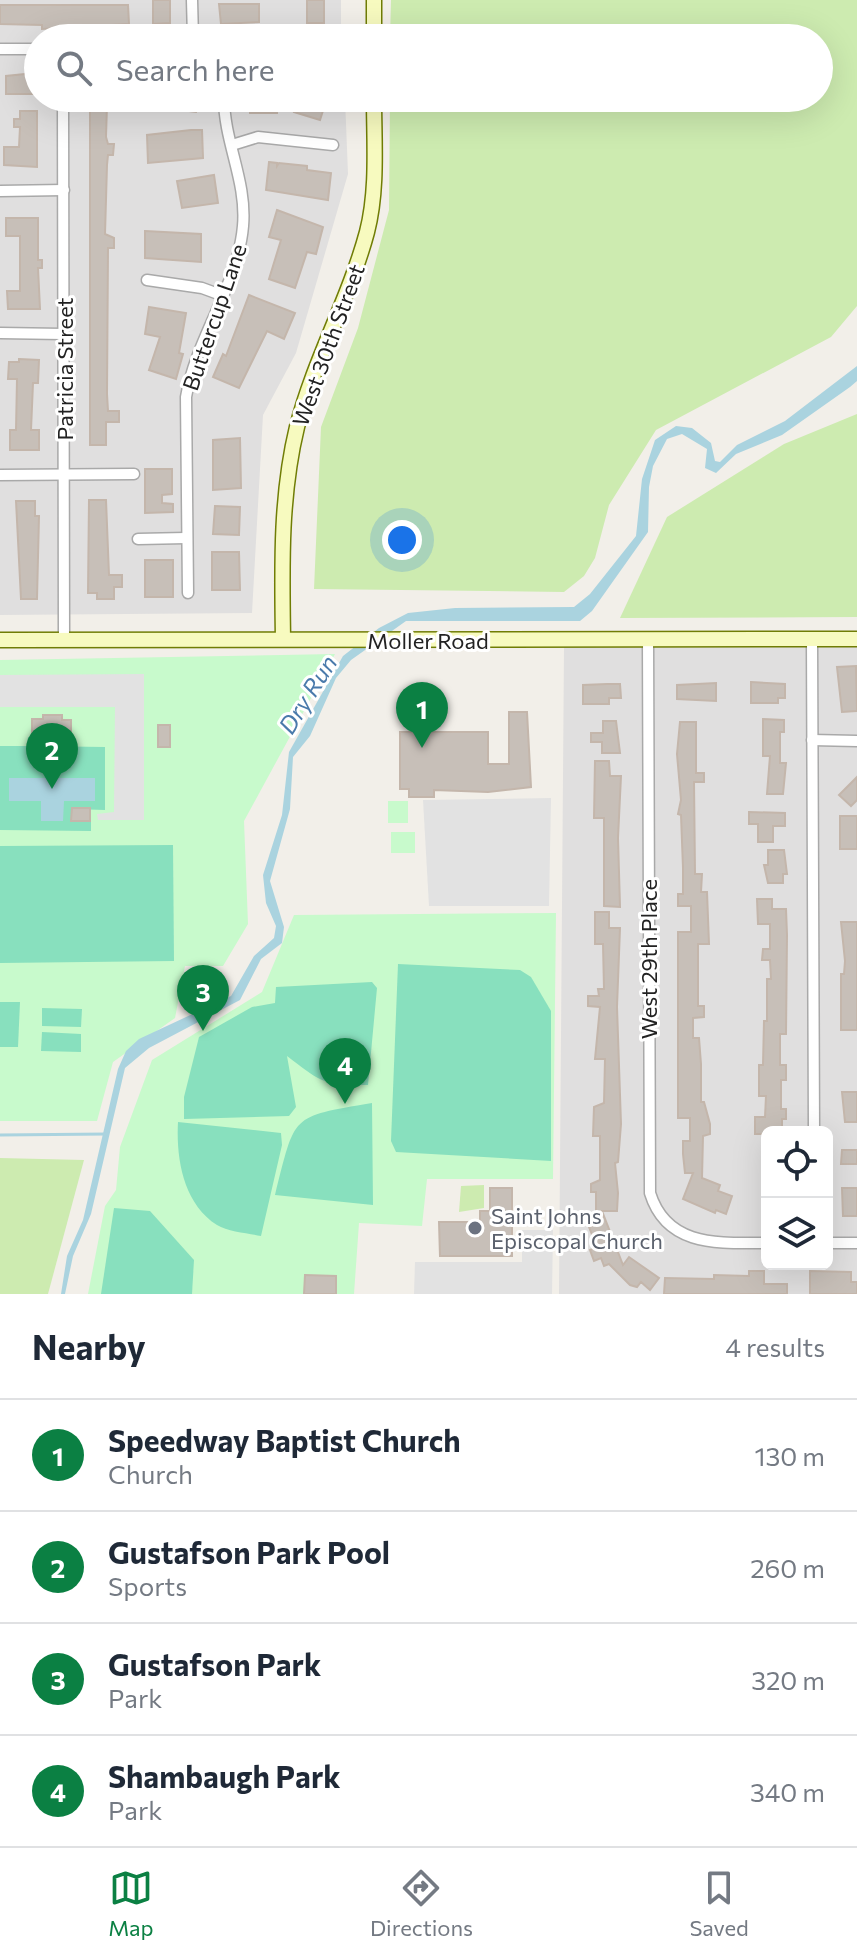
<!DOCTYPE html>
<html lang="en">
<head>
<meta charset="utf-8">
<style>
	body { margin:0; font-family:Commissioner,sans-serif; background:#f6f6f7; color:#1f2937 }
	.controls { position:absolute; right:24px; bottom:24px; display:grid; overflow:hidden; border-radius:12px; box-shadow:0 8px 32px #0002 }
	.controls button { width:72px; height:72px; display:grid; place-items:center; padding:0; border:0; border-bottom:2px solid #e0e1e3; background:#fff; color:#1f2937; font:40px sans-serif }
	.you { position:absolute; left:402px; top:540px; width:28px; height:28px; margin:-20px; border:6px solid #fff; border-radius:50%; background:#1a73e8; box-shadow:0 0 0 12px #1a73e833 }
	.badge { display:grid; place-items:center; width:52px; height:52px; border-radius:50%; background:#0b8043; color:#fff; font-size:26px; font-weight:700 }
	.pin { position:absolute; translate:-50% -66px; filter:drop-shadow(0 2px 4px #0008) }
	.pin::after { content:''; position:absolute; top:42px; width:28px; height:24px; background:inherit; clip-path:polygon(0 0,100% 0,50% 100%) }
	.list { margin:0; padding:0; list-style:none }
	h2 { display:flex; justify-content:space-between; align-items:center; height:104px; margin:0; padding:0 32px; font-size:34px }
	h2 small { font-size:26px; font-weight:400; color:#747a83 }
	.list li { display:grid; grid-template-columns:52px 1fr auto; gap:24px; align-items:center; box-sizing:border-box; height:112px; padding:0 32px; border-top:2px solid #e0e1e3 }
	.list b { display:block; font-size:30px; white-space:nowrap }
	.list p { margin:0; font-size:26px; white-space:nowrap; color:#747a83 }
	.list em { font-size:26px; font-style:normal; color:#747a83 }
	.icon { flex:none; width:44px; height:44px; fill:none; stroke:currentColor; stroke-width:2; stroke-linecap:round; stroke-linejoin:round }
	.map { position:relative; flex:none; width:857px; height:1294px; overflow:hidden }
	.search { position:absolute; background:#fff; box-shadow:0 8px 32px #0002; left:24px; right:24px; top:24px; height:88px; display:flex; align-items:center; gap:20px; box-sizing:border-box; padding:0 28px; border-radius:44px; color:#747a83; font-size:30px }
	.sheet { height:552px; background:#fff }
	nav { display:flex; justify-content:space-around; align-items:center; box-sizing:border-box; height:112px; border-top:2px solid #e0e1e3; background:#fff; font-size:22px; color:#747a83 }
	nav a { display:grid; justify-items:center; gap:4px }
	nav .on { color:#0b8043 }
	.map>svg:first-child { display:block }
	.residential { fill:#e0dfdf; fill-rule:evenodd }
	.grass { fill:#cdebb0 }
	.park { fill:#c8facc }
	.pitch { fill:#88e0be }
	.parking { fill:#e2e2e2 }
	.water { fill:#aad3df }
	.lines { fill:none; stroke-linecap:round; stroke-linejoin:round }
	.stream { stroke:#aad3df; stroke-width:3 }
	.building { fill:#c7bfb8; stroke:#c4b6ab; stroke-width:2 }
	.street-casing { stroke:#a9a9a9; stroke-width:13 }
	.secondary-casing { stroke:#707d05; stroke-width:17 }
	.street { stroke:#fff; stroke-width:10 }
	.secondary { stroke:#f7fabf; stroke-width:14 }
	.worship-dot { fill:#6b7280; stroke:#fff; stroke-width:3 }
	.labels { text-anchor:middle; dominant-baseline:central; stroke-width:6; stroke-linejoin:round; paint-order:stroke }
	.street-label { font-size:22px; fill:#222; stroke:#fff }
	.worship-label { font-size:22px; fill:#5b616d; stroke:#fff; text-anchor:start }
	.water-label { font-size:24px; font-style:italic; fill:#4a7aab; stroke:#fff }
</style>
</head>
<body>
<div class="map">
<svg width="857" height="1294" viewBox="0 0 857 1294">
	<rect width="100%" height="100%" fill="#f2efe9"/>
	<!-- residential -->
	<g class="residential">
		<path d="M0,0H341V36L38,38V98H345L348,174L296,353L263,415L252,613L0,615Z"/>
		<path d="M564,647H857V1294H559ZM767,1132H827V1264H767Z"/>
	</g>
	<!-- grass -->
	<g class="grass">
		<path d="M391,0H857V306L831,337L656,430L609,505L595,558L584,576L564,592L314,589L321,427L358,328L389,210L390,98H819V38H390Z"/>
		<path d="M857,414V617L620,618L667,517L784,444Z"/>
		<path d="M0,1158L84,1160L48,1294H0Z"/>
		<path d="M484,1185V1208L459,1212L461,1186Z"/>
	</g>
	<!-- park -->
	<g class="park">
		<path d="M335,654L244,821L248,924L223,966H185L175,1018L113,1062L97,1121H0V660Z"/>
		<rect x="388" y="801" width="20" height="22"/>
		<rect x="391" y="832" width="24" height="21"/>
		<path d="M556,913L553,1179H427L422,1226L359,1223L354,1294H88L105,1206L116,1190L120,1147L152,1060L262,992L294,915Z"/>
	</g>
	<!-- pitch -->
	<g class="pitch">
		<path d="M28,737H31L32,746L105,747V810L72,809V821H91V831L0,830V746H27Z"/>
		<path d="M173,845L174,961L0,963V846Z"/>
		<path d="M398,964L520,970L531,977L551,1011V1161L396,1152L391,1141Z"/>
		<path d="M372,982L377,988L368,1085C324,1086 321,1082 287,1056L296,1107L289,1116L184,1119V1097L199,1037L252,1007L275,1003L276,987Z"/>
		<path d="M0,1002H20L18,1047H0Z"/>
		<path d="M42,1008L82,1009L81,1027L42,1026Z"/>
		<path d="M42,1032L81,1034V1052L41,1051Z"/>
		<path d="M372,1103L373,1205L275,1195C296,1114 289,1117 372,1103Z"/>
		<path d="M178,1122L281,1133L282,1145L261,1236C248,1233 228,1232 217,1225C183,1203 176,1158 178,1122Z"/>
		<path d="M114,1208L150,1211L194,1260L192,1294H101Z"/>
	</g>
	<!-- parking -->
	<g class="parking">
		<path d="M144,674V820H98L97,814L114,812L115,707H0V675Z"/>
		<path d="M551,798L549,906H429L423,800Z"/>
		<path d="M522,1230H553L552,1294H414L415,1262H522Z"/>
	</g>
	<!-- water -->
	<g class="water">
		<path d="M857,366V381L850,387L782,435L736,454L716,473L705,468L707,449L682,434L667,439L653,466L649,487L648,532L592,611L580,621H406L351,660L336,678L310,736L293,757L290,809L270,881L284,927L282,943L261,959L240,1000L149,1048L125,1068L91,1214L73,1256L65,1294H61L67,1256L83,1220L118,1069L126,1051L139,1039L231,996L254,956L274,938L276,926L266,903L263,875L282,815L289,752L343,656L379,628L408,613L455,608L574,607L590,594L636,536L642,479L655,440L676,426L692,428L711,443L715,461L720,462L737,445L785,421Z"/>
		<path d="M9,778H95V801H64L63,821H41V801H9Z"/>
	</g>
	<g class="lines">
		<!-- stream -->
		<path class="stream" d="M0,1135L107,1134"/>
	</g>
	<!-- building -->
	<g class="building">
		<path d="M153,0H170V23L153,24Z"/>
		<rect x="307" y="0" width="17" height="23"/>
		<path d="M219,4H259V22L221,24Z"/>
		<path d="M0,5H128L129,24L42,29V25L0,24Z"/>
		<path d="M25,74H38V94H6V76Z"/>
		<path d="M148,98H199L196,112L146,106Z"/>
		<rect x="250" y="98" width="27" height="15"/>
		<path d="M298,98H327L320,120L294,112Z"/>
		<path d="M90,105H107L106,137L108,144H114L113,155H108L107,165L105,234L114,238V248H108L107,394L108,411H119V422H106V445H90Z"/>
		<path d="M20,111H37V167L4,165V147H19L20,127H14V119H20Z"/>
		<path d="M191,130H202L203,158L148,163L147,135Z"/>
		<path d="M269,162L277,163V166L279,163L307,166V170L331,173L328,200L266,190Z"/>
		<path d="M214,175L218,203L182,208L177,181Z"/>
		<path d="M277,210L323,227L316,254L307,252L295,288L269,279L281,240L269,237Z"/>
		<path d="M6,218H38V260H42V268H38L40,309H8L7,291H20V236H6Z"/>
		<path d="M145,231L201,234V262L145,258Z"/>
		<path d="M249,295L295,313L284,339L267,331L239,388L213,377L223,354L226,356Z"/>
		<path d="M149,307L186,313L179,353L183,354L176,379L149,370L160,337L145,334Z"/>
		<path d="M19,359L39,360L38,383H33L31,430H39V450H10V430H16L17,379H8L9,362H19Z"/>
		<path d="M240,438L241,488L213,490V440Z"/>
		<path d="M145,469H172V494L162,495V503L173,504V512L145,513Z"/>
		<path d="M89,500H106L109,575H122V587H114V599H97V593H88Z"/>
		<path d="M16,501H35V516H39L37,599H21Z"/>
		<path d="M215,506L240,507L239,535L213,534Z"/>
		<path d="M212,552H239L240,590H212Z"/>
		<rect x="145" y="560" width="28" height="37"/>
		<path d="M856,666L857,711L842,712L837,667Z"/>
		<path d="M751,682L785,684V698H778V703H751Z"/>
		<path d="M716,683V701L677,699V685Z"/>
		<path d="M607,684H620L621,698H609V704H583V685Z"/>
		<path d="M509,712H527L531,787L488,792L434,790V797H409V789H400V732H488V764H509Z"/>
		<path d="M43,715H62V720H71V747H32V719H43Z"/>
		<path d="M763,719L784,720V732H780V763H786L783,794H767L770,756H763Z"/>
		<path d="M603,721H616L620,753H602V742H591V733H603Z"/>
		<path d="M680,722H696V773H704V782H694L695,874H702L701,892H707L709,944H698V1006H704V1017L693,1018V1038H699L701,1064V1102H704L710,1124V1134L703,1136L702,1178L720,1185L718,1191L732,1196L726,1214L716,1210L715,1213L683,1199L693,1173H685L683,1154V1141H690V1118H678V932H691V906H678V894H683V868L681,815L678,814L681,800L677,754Z"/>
		<rect x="158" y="725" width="12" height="22"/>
		<path d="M595,761H609L610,776H621L618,838L620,907L604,906V818H594Z"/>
		<path d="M857,777V800L851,806L839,795Z"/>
		<path d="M72,808H90V821H71Z"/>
		<path d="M749,812L785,813V826H773V842H758V824H749Z"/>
		<rect x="840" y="816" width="17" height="33"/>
		<path d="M768,850H784L787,874H783V883H768L764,865H768Z"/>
		<path d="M757,899H772V909H786L787,935L786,1034H780V1065H786V1080H781V1109H786V1119H782V1132L767,1134H755V1117H765L766,1096H759V1065H763L764,1021H767V979H771L770,960H762L763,949H770V924H758Z"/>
		<path d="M595,912H609V928H620L617,1007L621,1124L618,1162L615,1163L618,1193L617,1211H602L623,1265L629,1257L659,1278L650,1290L641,1282L637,1287L630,1285L609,1264L604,1266L601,1258L594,1261L590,1250L597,1247L589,1227L596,1224V1192H591V1184L600,1180V1136H593L594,1107L604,1103L605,1059H595L600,1007L588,1006V996H599L598,989H604L603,944H595Z"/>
		<path d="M841,922H857V1030H841V974H844L845,961Z"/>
		<path d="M842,1092H857V1122H845Z"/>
		<path d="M842,1150H857V1164H841Z"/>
		<path d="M490,1188H512V1256H440L439,1222H480V1211H490Z"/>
		<path d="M842,1188H857V1216H843Z"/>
		<path d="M749,1271H764V1284H787V1294H664L665,1278L714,1279V1275L749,1276Z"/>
		<path d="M810,1271L851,1272V1282H857V1294H810Z"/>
		<path d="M305,1275L336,1276V1294H304Z"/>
	</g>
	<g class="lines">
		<!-- street casing -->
		<g class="street-casing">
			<g id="street">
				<path d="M192,0L193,38"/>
				<path d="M0,49H38"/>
				<path d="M63,98L64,640"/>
				<path d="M232,145L258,137L333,145"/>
				<path d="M0,191L64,190"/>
				<path d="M147,280L202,288L221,295"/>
				<path d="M0,333L63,334"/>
				<path d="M0,475L134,474"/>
				<path d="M138,539L186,538"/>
				<path d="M188,593L186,397C196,338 238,285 243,226C247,181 224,142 224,98"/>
				<path d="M648,639L650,1193C667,1248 720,1243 767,1243"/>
				<path d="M812,639L814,1132"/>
				<path d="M812,740L857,741"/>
				<path d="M827,1243H857"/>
			</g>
		</g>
		<!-- secondary casing -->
		<g class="secondary-casing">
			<g id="secondary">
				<path d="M374,38V0"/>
				<path d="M283,639C282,568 280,497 297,427C314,360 349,299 367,232C378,189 374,142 374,98"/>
				<path d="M0,640L857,639"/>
			</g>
		</g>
		<!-- street -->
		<use href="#street" class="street"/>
		<!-- secondary -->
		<use href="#secondary" class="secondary"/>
	</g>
	<!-- markers -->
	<circle class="worship-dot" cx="475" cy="1228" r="8"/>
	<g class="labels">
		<!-- street labels -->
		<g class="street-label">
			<text transform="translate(214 317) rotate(-71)">Buttercup Lane</text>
			<text transform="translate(328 345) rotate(-70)">West 30th Street</text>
			<text transform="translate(64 369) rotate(-90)">Patricia Street</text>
			<text x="428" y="640">Moller Road</text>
			<text transform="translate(648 959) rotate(-90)">West 29th Place</text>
		</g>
		<!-- worship labels -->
		<g class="worship-label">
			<text x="491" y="1215">Saint Johns<tspan x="491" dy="25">Episcopal Church</tspan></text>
		</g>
		<!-- water labels -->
		<g class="water-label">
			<text transform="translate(307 694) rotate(-58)">Dry Run</text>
		</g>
	</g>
</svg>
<div class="controls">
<button><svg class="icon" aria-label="locate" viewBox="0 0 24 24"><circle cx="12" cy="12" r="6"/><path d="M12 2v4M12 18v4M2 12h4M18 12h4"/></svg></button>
<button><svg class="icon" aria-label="layers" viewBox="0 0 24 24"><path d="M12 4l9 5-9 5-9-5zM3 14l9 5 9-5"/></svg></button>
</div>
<div class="you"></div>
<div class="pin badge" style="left:422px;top:748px">1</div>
<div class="pin badge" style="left:52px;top:789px">2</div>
<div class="pin badge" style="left:203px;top:1031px">3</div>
<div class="pin badge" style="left:345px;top:1104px">4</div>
<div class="search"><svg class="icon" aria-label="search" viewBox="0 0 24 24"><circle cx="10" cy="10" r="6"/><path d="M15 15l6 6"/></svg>Search here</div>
</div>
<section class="sheet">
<h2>Nearby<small>4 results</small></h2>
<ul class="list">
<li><span class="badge">1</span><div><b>Speedway Baptist Church</b><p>Church</p></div><em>130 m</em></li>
<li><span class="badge">2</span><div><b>Gustafson Park Pool</b><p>Sports</p></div><em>260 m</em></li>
<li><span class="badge">3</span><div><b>Gustafson Park</b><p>Park</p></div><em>320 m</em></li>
<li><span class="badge">4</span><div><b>Shambaugh Park</b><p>Park</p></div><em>340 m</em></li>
</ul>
</section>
<nav>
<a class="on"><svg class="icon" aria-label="map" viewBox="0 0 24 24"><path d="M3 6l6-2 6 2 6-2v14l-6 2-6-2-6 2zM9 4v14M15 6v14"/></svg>Map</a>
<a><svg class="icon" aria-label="directions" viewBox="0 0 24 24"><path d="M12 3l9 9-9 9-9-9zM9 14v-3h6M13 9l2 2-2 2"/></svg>Directions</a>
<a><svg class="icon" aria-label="saved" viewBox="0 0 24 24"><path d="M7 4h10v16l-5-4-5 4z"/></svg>Saved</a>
</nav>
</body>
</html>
